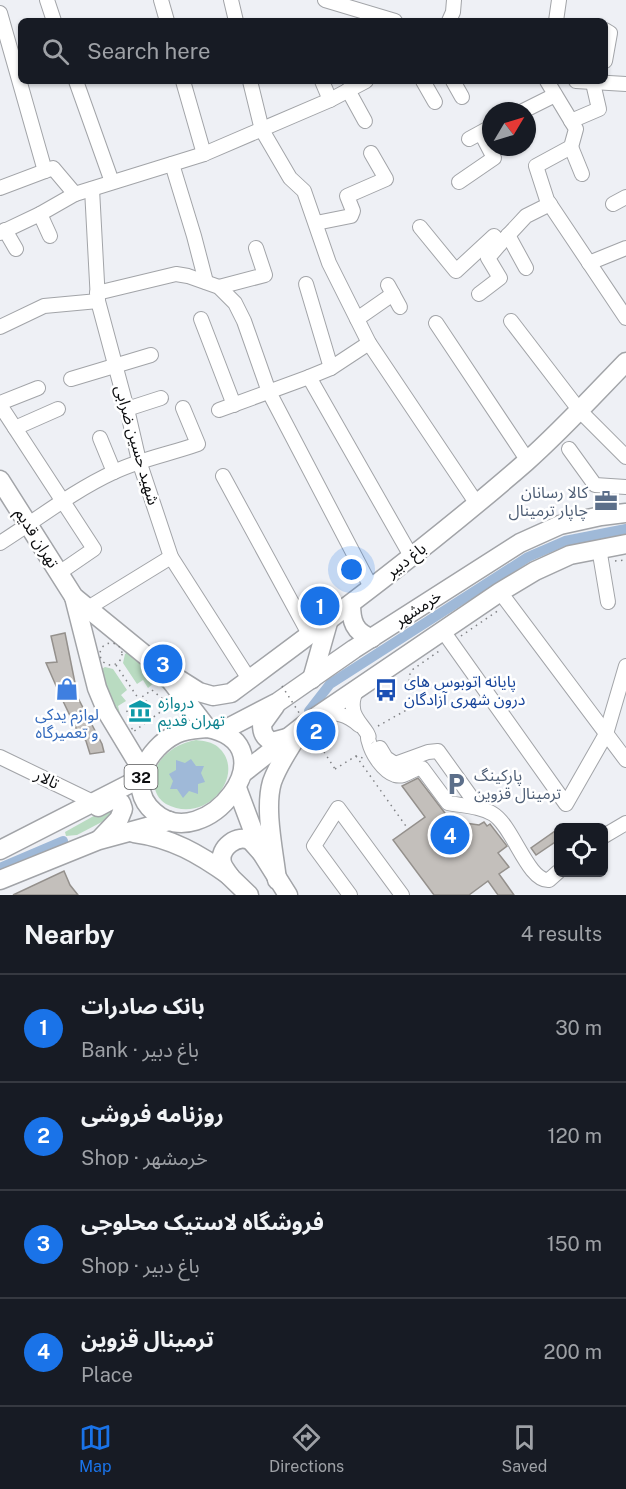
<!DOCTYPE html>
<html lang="en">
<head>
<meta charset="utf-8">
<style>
	body { margin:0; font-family:"Public Sans","Noto Sans Arabic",sans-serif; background:#20242c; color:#f1f3f6 }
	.controls { position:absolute; right:18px; bottom:18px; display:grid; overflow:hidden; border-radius:9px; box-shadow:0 2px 4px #0004 }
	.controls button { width:54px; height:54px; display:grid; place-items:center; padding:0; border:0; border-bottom:2px solid #363941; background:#171b24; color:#f1f3f6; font:30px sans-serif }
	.compass { position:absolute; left:482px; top:102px; width:54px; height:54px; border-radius:50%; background:#171b24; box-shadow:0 2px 4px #0004; rotate:52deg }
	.you { position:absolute; left:352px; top:570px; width:21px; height:21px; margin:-15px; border:4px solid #fff; border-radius:50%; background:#1a73e8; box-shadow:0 0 0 9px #1a73e833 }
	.badge { display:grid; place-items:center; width:39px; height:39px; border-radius:50%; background:#1a73e8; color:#fff; font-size:20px; font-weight:700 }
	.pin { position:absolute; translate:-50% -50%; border:3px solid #fff; box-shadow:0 2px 6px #0006 }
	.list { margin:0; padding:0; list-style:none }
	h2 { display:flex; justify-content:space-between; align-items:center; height:78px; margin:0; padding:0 24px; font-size:26px }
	h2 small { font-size:20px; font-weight:400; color:#9ea1a6 }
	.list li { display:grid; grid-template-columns:39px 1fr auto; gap:18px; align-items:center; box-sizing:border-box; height:108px; padding:0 24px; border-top:2px solid #363941 }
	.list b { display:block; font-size:22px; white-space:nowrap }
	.list p { margin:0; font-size:20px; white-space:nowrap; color:#9ea1a6 }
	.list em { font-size:20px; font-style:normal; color:#9ea1a6 }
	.icon { flex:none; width:33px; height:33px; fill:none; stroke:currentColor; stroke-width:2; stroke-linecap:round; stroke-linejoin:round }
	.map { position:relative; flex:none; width:626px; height:895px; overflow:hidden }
	.search { position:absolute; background:#171b24; box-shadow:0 2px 4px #0004; left:18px; right:18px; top:18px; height:66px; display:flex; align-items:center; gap:15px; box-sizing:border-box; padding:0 21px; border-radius:9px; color:#9ea1a6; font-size:22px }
	.sheet { height:510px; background:#171b24 }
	nav { display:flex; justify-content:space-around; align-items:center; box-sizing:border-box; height:84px; border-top:2px solid #363941; background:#171b24; font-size:16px; color:#9ea1a6 }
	nav a { display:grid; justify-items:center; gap:3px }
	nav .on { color:#1a73e8 }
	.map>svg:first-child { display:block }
	.green { fill:#b9dbc1 }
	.water { fill:#9fb9d8 }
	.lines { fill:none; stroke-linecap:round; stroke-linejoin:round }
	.canal { stroke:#9fb9d8; stroke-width:10 }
	.building { fill:#c3bfbb; stroke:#94908c; stroke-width:1.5 }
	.minor-casing { stroke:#a2a4a8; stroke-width:16 }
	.major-casing { stroke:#a2a4a8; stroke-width:21 }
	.path { stroke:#808285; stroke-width:1.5; stroke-dasharray:1.5 4.5; stroke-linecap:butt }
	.minor { stroke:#fff; stroke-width:14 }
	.major { stroke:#fff; stroke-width:18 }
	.path-bridge { stroke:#808285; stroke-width:1.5; stroke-dasharray:1.5 4.5; stroke-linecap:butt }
	.labels { text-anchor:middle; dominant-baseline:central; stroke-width:5; stroke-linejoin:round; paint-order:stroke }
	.shield { fill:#fff; stroke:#555657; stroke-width:1.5 }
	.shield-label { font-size:15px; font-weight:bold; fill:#0c0d0f }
	.street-label { font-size:16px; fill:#0c0d0f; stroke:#fff }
	.service-label { font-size:16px; fill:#4e5e75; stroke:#fff; text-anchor:end }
	.transit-label { font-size:16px; fill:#164399; stroke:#fff; text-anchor:start }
	.culture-label { font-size:16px; fill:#0d838f; stroke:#fff; text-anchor:start }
	.shop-label { font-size:16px; fill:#366cbe; stroke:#fff }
</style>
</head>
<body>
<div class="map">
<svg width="626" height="895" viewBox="0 0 626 895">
	<rect width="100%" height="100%" fill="#eef0f5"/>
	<!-- green -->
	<g class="green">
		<path d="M129,651L158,676L174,697L155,682L148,688L143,680L137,684L123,663L125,654Z"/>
		<path d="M105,667L113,669L127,690L121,695L126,701L118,706L124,729L112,706L100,670Z"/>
		<path d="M196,740C204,741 212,742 218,747C248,773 207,826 166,804C160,800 157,796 155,789C148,762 173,744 196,740Z"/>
		<path d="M108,808L117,814L77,835L66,836L65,832Z"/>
	</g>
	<!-- water -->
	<path class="water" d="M191,759L196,766H204L201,773L205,782L198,784V794L189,791L183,798L177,789H170L173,781L169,774L176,770V760L185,763Z"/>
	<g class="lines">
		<!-- canal -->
		<g class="canal">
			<path d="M309,711L330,684L528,557L565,541L626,529"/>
			<path d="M0,868L63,841"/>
		</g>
	</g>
	<!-- building -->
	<g class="building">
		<path d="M65,633L78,698L102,744L104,752L90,754L86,741L76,728L61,697L46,663L57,662L51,636Z"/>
		<path d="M146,701L150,707L135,719L130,713Z"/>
		<path d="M418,778L451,821L479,825L484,822L487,826L490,824L507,846L498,853L509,867L499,874L514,895H498L488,881L469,895H434L393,840L425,817L402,786Z"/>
		<path d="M558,829V840L536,855L531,848Z"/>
		<path d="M64,871L70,885L78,895H13Z"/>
	</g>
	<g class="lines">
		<!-- minor casing -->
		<g class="minor-casing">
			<g id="minor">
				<path d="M47,0L54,21"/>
				<path d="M161,0L167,21"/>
				<path d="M231,0L236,21"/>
				<path d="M325,0L395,21"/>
				<path d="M0,13L45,171"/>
				<path d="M449,21L453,12L454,0"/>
				<path d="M556,21L559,0"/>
				<path d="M605,30L610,33L605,61"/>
				<path d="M76,81L112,182"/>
				<path d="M183,81L204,154"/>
				<path d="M250,81L262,130L290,178L304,191L329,263L369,343L477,504"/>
				<path d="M322,81L330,100"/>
				<path d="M423,81L435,102"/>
				<path d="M453,81L462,97"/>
				<path d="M547,81L576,129L571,147L536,166L547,200L626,318"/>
				<path d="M576,81L626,84"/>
				<path d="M348,90L365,121"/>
				<path d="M523,111L555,95"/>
				<path d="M571,121L599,109L593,83"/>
				<path d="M469,139L491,127"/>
				<path d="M571,147L582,174"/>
				<path d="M172,164L194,236L206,282"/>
				<path d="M459,182L494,158L481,133"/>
				<path d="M0,188L53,168L75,194L204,154L330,100L366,81"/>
				<path d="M92,189L98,301L127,409L139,461L171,557L249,679"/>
				<path d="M613,204L626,197"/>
				<path d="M40,214L50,236"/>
				<path d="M316,223L351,216L353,211L347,196L386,179L371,153"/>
				<path d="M420,227L456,271L494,236L500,244L526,216L550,204"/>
				<path d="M5,230L16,249"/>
				<path d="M0,233L40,214L75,194"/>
				<path d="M508,235L526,268"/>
				<path d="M589,263L626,248"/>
				<path d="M306,284L331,368"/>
				<path d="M388,285L400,307"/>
				<path d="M219,287L265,275L256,248"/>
				<path d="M97,293L176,274L188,276L219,287L235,303L244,321L269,392L371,587"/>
				<path d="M479,294L500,278L488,258L500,244"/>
				<path d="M201,319L234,405"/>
				<path d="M357,319L393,294"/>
				<path d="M511,321L580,411L626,457"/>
				<path d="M436,323L528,461"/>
				<path d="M0,327L44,306L98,301"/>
				<path d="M309,377L411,556"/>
				<path d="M71,379L151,355"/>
				<path d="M0,403L38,388"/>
				<path d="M0,405L94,549L59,573"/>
				<path d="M127,409L161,398"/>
				<path d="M219,410L309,377L331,368L369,343"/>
				<path d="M15,428L58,409"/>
				<path d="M100,438L114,472"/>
				<path d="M569,449L595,485L626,487"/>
				<path d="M223,476L309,634"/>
				<path d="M0,543C38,519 73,491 114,472C141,459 170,454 198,444L183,408"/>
				<path d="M599,548L608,602"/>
				<path d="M500,592L626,760"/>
				<path d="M88,608L171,557"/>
				<path d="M443,631L566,804L606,734L626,666"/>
				<path d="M357,689C354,695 352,702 353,708C353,717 362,725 367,733C371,741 366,733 369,742C372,754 383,771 395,775C406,778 412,768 422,768L448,803C464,806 480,806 493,814C513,826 528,882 549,880L558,872"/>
				<path d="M319,715C335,711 347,714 359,725"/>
				<path d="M380,748L386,758L395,764L428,752L438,751L479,808"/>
				<path d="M0,757L93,802"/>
				<path d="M604,836L626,823"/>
				<path d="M350,895L314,846L338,808L402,895"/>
			</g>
		</g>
		<!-- major casing -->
		<g class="major-casing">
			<g id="major">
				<path d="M0,480L74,597L161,668L207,728"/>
				<path d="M74,597L97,688L107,712L142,770"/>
				<path d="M351,604C351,620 354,633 372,638"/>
				<path d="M161,668L199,692L213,696L231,693C331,619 432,544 526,462C561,431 593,396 626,362"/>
				<path d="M312,679L329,619"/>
				<path d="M275,706L262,724C262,733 264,737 272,742L287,738"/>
				<path d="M207,728C294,745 204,858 154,812C125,787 148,748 176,734C186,729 197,729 207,728Z"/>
				<path d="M222,731L278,702L354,649L520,543L560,525L601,516L626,513"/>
				<path d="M243,773L304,725L500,592L535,571L570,555L626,544"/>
				<path d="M237,788L261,852L288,895"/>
				<path d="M98,807L113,799L121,803L123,809L119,819L100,839"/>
				<path d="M134,833C172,838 199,854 230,876"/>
				<path d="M0,850L141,778"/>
				<path d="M222,869L249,895"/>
				<path d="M229,875C227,872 223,867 222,863C218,848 238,833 251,841C254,844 258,849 261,852"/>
				<path d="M0,880L99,840L169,821"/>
				<path d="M277,880C274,852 264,809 272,782C278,765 288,751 297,736"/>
			</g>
		</g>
		<!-- path -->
		<g class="path">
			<path d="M615,561L626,560"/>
			<path d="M461,636L499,610"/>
			<circle cx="111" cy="654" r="11"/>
			<path d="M116,665L152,719"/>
			<path d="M152,690L170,705L133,732L126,708Z"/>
			<path d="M378,726L410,708L415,697C413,687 405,681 412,670L442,649"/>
			<path d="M356,756L408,829"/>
			<path d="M335,769L356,756L363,758"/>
		</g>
		<!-- minor -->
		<use href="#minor" class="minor"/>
		<!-- major -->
		<use href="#major" class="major"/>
		<!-- path-bridge -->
		<path class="path-bridge" d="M282,686L335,769"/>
	</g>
	<!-- icons -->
	<defs>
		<g id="office-bare" transform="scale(1.8)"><path d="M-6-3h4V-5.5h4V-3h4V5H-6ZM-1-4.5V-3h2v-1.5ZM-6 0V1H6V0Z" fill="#5c6f8a" stroke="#fff" stroke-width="2.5" paint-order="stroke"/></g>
		<g id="shop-bare" transform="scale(1.8)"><path d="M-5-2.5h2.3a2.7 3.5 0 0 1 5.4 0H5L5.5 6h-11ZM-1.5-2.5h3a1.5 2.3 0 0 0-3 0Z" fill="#3f7fe0" stroke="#fff" stroke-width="2.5" paint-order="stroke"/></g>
		<g id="bus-bare" transform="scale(1.8)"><path d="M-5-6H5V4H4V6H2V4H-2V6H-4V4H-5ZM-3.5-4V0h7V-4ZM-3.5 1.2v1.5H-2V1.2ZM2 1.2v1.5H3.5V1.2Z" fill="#1a4fb4" stroke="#fff" stroke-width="2.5" paint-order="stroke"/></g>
		<g id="museum-bare" transform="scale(1.8)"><path d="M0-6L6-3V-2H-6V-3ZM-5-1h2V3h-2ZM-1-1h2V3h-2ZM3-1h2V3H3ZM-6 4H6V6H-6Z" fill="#0f9aa8" stroke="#fff" stroke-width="2.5" paint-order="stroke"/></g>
		<g id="parking-bare" transform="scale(1.8)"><path d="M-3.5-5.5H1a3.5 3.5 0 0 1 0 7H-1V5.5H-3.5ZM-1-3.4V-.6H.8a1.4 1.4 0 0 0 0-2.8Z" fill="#5c6f8a" stroke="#fff" stroke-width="2.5" paint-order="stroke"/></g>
	</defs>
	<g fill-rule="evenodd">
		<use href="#office-bare" x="606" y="501"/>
		<use href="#shop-bare" x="67" y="689"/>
		<use href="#bus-bare" x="386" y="690"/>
		<use href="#museum-bare" x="140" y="711"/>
		<use href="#parking-bare" x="456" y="784"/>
	</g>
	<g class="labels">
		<!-- shield labels -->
		<rect class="shield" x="124.5" y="765" width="33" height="24" rx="4.5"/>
		<g class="shield-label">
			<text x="141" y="777">32</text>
		</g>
		<!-- street labels -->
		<g class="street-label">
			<text transform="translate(137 445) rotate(74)">شهید حسین ضرابی</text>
			<text transform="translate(37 538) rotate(58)">تهران قدیم</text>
			<text transform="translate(406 560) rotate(-38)">باغ دبیر</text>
			<text transform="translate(418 608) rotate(-33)">خرمشهر</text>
			<text transform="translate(47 779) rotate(26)">تالار</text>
		</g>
		<!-- service labels -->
		<g class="service-label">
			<text x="588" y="492">کالا رسانان<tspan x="588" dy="18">چاپار ترمینال</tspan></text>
			<text x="474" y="775" text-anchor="start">پارکینگ<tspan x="474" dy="18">ترمینال قزوین</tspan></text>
		</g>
		<!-- transit labels -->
		<g class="transit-label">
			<text x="404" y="681">پایانه اتوبوس های<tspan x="404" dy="18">درون شهری آزادگان</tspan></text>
		</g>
		<!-- culture labels -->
		<g class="culture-label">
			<text x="158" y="702">دروازه<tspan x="158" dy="18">تهران قدیم</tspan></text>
		</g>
		<!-- shop labels -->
		<g class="shop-label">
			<text x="67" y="714">لوازم یدکی<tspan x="67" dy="18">و تعمیرگاه</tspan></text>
		</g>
	</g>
</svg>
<div class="controls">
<button><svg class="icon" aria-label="locate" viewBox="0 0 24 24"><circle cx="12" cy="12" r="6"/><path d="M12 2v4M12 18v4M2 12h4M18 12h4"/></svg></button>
</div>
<svg class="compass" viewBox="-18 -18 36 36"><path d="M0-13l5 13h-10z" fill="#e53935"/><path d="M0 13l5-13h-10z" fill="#9ea1a6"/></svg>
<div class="you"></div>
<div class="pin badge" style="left:320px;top:606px">1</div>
<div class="pin badge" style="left:316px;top:731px">2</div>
<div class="pin badge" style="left:163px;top:664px">3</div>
<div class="pin badge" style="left:450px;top:835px">4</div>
<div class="search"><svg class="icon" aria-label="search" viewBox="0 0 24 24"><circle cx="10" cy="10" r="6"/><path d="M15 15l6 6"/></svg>Search here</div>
</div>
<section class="sheet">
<h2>Nearby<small>4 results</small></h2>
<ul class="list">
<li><span class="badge">1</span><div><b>بانک صادرات</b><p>Bank · باغ دبیر</p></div><em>30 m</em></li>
<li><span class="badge">2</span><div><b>روزنامه فروشی</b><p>Shop · خرمشهر</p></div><em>120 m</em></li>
<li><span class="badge">3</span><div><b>فروشگاه لاستیک محلوجی</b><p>Shop · باغ دبیر</p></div><em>150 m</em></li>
<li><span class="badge">4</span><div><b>ترمینال قزوین</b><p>Place</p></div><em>200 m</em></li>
</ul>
</section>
<nav>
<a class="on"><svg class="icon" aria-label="map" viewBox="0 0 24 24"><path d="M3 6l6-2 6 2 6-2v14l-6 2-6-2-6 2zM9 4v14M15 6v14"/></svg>Map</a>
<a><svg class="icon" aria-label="directions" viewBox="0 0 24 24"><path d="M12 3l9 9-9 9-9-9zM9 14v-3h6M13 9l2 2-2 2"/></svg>Directions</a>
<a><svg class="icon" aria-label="saved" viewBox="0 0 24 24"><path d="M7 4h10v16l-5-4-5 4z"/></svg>Saved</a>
</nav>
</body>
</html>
